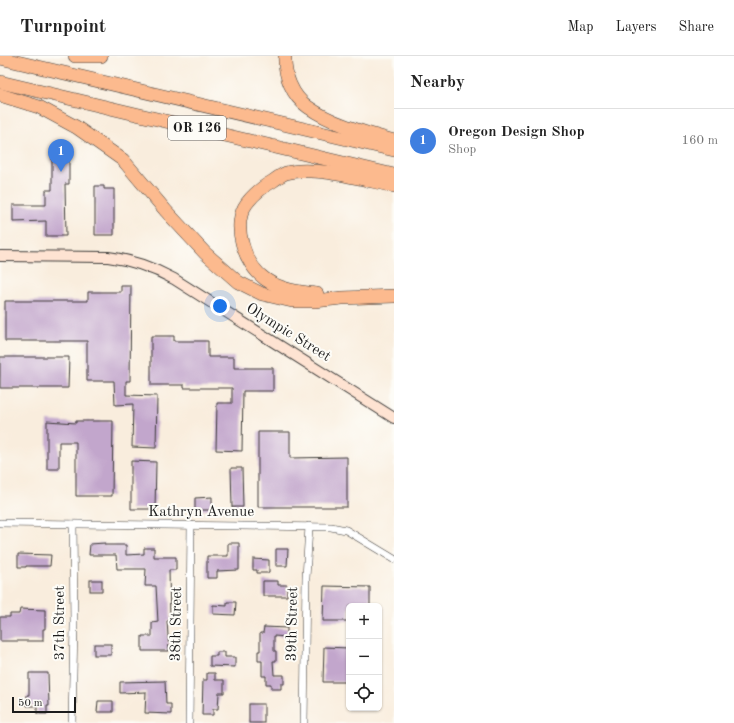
<!DOCTYPE html>
<html lang="en">
<head>
<meta charset="utf-8">
<style>
	body { margin:0; font-family:"Old Standard TT",serif; background:#f2f2f2; color:#222 }
	.controls { position:absolute; right:12px; bottom:12px; display:grid; overflow:hidden; border-radius:6px; box-shadow:0 1px 3px #0004 }
	.controls button { width:36px; height:36px; display:grid; place-items:center; padding:0; border:0; border-bottom:1px solid #e0e0e0; background:#fff; color:#222; font:20px sans-serif }
	.scale { position:absolute; left:12px; bottom:10px; width:64px; box-sizing:border-box; padding-left:4px; border:2px solid #1c1c1c; border-top:0; font-size:11px; line-height:14px; white-space:nowrap; color:#1c1c1c; -webkit-text-stroke:3px #fdfcf7; paint-order:stroke }
	.you { position:absolute; left:220px; top:250px; width:14px; height:14px; margin:-10px; border:3px solid #fff; border-radius:50%; background:#1a73e8; box-shadow:0 0 0 6px #1a73e833 }
	.badge { display:grid; place-items:center; width:26px; height:26px; border-radius:50%; background:#7c3aed; color:#fff; font-size:13px; font-weight:700 }
	.pin { position:absolute; translate:-50% -33px; filter:drop-shadow(0 1px 2px #0008) }
	.pin::after { content:''; position:absolute; top:21px; width:14px; height:12px; background:inherit; clip-path:polygon(0 0,100% 0,50% 100%) }
	.list { margin:0; padding:0; list-style:none }
	h2 { display:flex; justify-content:space-between; align-items:center; height:52px; margin:0; padding:0 16px; font-size:17px }
	h2 small { font-size:13px; font-weight:400; color:#767676 }
	.list li { display:grid; grid-template-columns:26px 1fr auto; gap:12px; align-items:center; box-sizing:border-box; height:64px; padding:0 16px; border-top:1px solid #e0e0e0 }
	.list b { display:block; font-size:15px; white-space:nowrap }
	.list p { margin:0; font-size:13px; white-space:nowrap; color:#767676 }
	.list em { font-size:13px; font-style:normal; color:#767676 }
	.icon { flex:none; width:22px; height:22px; fill:none; stroke:currentColor; stroke-width:2; stroke-linecap:round; stroke-linejoin:round }
	.map { position:relative; flex:none; width:394px; height:667px; overflow:hidden }
	header { display:flex; align-items:center; gap:24px; box-sizing:border-box; height:56px; padding:0 20px; background:#fff; border-bottom:1px solid #e0e0e0 }
	header strong { font-size:19px }
	nav { display:flex; gap:22px; margin-inline-start:auto; font-size:14px }
	main { display:flex }
	aside { flex:1; background:#fff }
	.map>svg:first-child { display:block }
	.building { fill:#c2a6cc }
	.lines { fill:none; stroke-linecap:round; stroke-linejoin:round }
	.street-casing { stroke:#3d3b39; stroke-width:8 }
	.secondary-casing { stroke:#3d3b39; stroke-width:12 }
	.highway-casing { stroke:#3d3b39; stroke-width:14 }
	.street { stroke:#fff; stroke-width:7 }
	.secondary { stroke:#fee3d2; stroke-width:10 }
	.highway { stroke:#fcba8e; stroke-width:13 }
	.labels { text-anchor:middle; dominant-baseline:central; stroke-width:4; stroke-linejoin:round; paint-order:stroke }
	.shield { fill:#fdfcf7; stroke:#605f5e; stroke-width:1 }
	.shield-label { font-size:14px; font-weight:bold; fill:#1c1c1c }
	.street-label { font-size:15px; fill:#1c1c1c; stroke:#fdfcf7 }
</style>
</head>
<body>
<header>
<strong>Turnpoint</strong>
<nav><a>Map</a><a>Layers</a><a>Share</a></nav>
</header>
<main>
<div class="map">
<svg width="394" height="667" viewBox="0 0 394 667">
	<rect width="100%" height="100%" fill="#fdfcf7"/>
	<filter id="ink" filterUnits="userSpaceOnUse"><feTurbulence type="fractalNoise" baseFrequency=".025" numOctaves="2"/><feDisplacementMap in="SourceGraphic" scale="8" xChannelSelector="R" yChannelSelector="G"/><feConvolveMatrix kernelMatrix="1 2 1 2 8 2 1 2 1" color-interpolation-filters="sRGB"/></filter>
	<filter id="wash" filterUnits="userSpaceOnUse"><feTurbulence type="fractalNoise" baseFrequency=".012" numOctaves="4" result="noise"/><feDisplacementMap in="SourceGraphic" scale="16" xChannelSelector="R" yChannelSelector="G"/><feGaussianBlur stdDeviation="0.9" result="paint"/><feColorMatrix in="noise" values="0 0 0 0 0 0 0 0 0 0 0 0 0 0 0 0 0 1.4 0 .05"/><feComposite in="paint" operator="in"/></filter>
	<g filter="url(#wash)">
		<rect width="100%" height="100%" fill="#f9eddd"/>
		<g id="blocks">
			<!-- building -->
			<g class="building">
				<path d="M52,97H67V104H69V128H65L66,180H46V165L13,166V149H46V134H52Z"/>
				<path d="M95,130H104V133H114V179H95Z"/>
				<path d="M121,230H131L130,325H126V339L157,340L156,392L132,391L133,348L115,349L114,325H87V285H5V245H88V236H121Z"/>
				<path d="M151,280H174V285H208V301H234V312H273V335H243L242,395L216,394L217,347H232V332H184V329H151Z"/>
				<path d="M0,301H69L68,332H0Z"/>
				<path d="M47,365L76,367V365H113L112,440H76V386H59V413H47Z"/>
				<path d="M258,376H290V402L347,401V451H258Z"/>
				<path d="M131,405L156,406L155,453H131Z"/>
				<path d="M231,412H242L243,451H232Z"/>
				<path d="M212,441V454H195V442Z"/>
				<path d="M105,487V489H126V499L144,498V492H154V501H176V514H169L170,565H167L169,595H142V580H152V567L158,566L156,530H145L146,513H117L116,499H89L90,488Z"/>
				<path d="M228,487H239V514L217,515V522H207V500H228Z"/>
				<path d="M276,493H288L287,510H276Z"/>
				<path d="M18,498L51,499L50,510H26V511H18Z"/>
				<path d="M253,503L269,504V517H257V514H253Z"/>
				<rect x="90" y="524" width="12" height="11"/>
				<path d="M263,525H278V529H287V540H263Z"/>
				<path d="M324,530L370,531V550H349V565H323Z"/>
				<path d="M227,546H236L235,559L213,558V549L227,550Z"/>
				<path d="M20,553L45,554V573H43V585H0V561H10V558H19Z"/>
				<path d="M264,571L287,572V581L274,580V595H276V605H273L274,619H284V628H281V633H271V628H266V620H262V605H258V595H260V577H263Z"/>
				<rect x="94" y="588" width="17" height="11"/>
				<path d="M324,591L349,592V626H323Z"/>
				<path d="M217,596H225V601H235V611L210,610V600H217Z"/>
				<path d="M29,617H48L49,650H47V658H37V650H27V639H29Z"/>
				<path d="M207,617H215V624H224V637H219L218,653H213V659H202L203,624H207Z"/>
				<path d="M165,625L166,648H171V658L145,657L146,636L120,637V626Z"/>
				<path d="M98,645H113V656H97Z"/>
				<rect x="249" y="648" width="15" height="19"/>
			</g>
		</g>
	</g>
	<g filter="url(#ink)">
		<use href="#blocks" fill-opacity="0" stroke="#3d3b39" stroke-width="1"/>
		<g class="lines">
			<!-- street casing -->
			<g class="street-casing">
				<g id="street">
					<path d="M0,467L331,471L346,474L394,503"/>
					<path d="M72,667L74,569L73,468"/>
					<path d="M189,667L191,469"/>
					<path d="M304,667L306,522L309,470"/>
				</g>
			</g>
			<!-- secondary casing -->
			<g class="secondary-casing">
				<path id="secondary" d="M0,200L108,201C132,204 152,211 174,223L394,362"/>
			</g>
			<!-- highway casing -->
			<g class="highway-casing">
				<g id="highway">
					<path d="M75,0H101"/>
					<path d="M285,0C284,19 292,40 308,51C332,68 366,77 394,85"/>
					<path d="M0,2L394,94"/>
					<path d="M0,26L394,119"/>
					<path d="M0,39L39,51L76,71L123,104L166,155L205,197L238,226L262,238L292,245H315L342,242L394,240"/>
					<path d="M317,238C299,236 280,234 265,223C244,208 231,168 247,147C254,138 264,130 273,125C277,122 281,119 286,117C314,109 365,124 394,130"/>
				</g>
			</g>
			<!-- street -->
			<use href="#street" class="street"/>
			<!-- secondary -->
			<use href="#secondary" class="secondary"/>
			<!-- highway -->
			<use href="#highway" class="highway"/>
		</g>
	</g>
	<g class="labels">
		<!-- shield labels -->
		<rect class="shield" x="168" y="60" width="58" height="24" rx="3"/>
		<g class="shield-label">
			<text x="197" y="72">OR 126</text>
		</g>
		<!-- street labels -->
		<g class="street-label">
			<text transform="translate(288 277) rotate(32)">Olympic Street</text>
			<text x="201" y="456">Kathryn Avenue</text>
			<text transform="translate(60 567) rotate(-90)">37th Street</text>
			<text transform="translate(177 568) rotate(-89)">38th Street</text>
			<text transform="translate(293 568) rotate(-89)">39th Street</text>
		</g>
	</g>
</svg>
<div class="controls">
<button>+</button>
<button>−</button>
<button><svg class="icon" aria-label="locate" viewBox="0 0 24 24"><circle cx="12" cy="12" r="6"/><path d="M12 2v4M12 18v4M2 12h4M18 12h4"/></svg></button>
</div>
<div class="scale">50 m</div>
<div class="you"></div>
<div class="pin badge" style="left:61px;top:116px;background:#3f7fe0">1</div>
</div>
<aside>
<h2>Nearby<small></small></h2>
<ul class="list">
<li><span class="badge" style="background:#3f7fe0">1</span><div><b>Oregon Design Shop</b><p>Shop</p></div><em>160 m</em></li>
</ul>
</aside>
</main>
</body>
</html>
